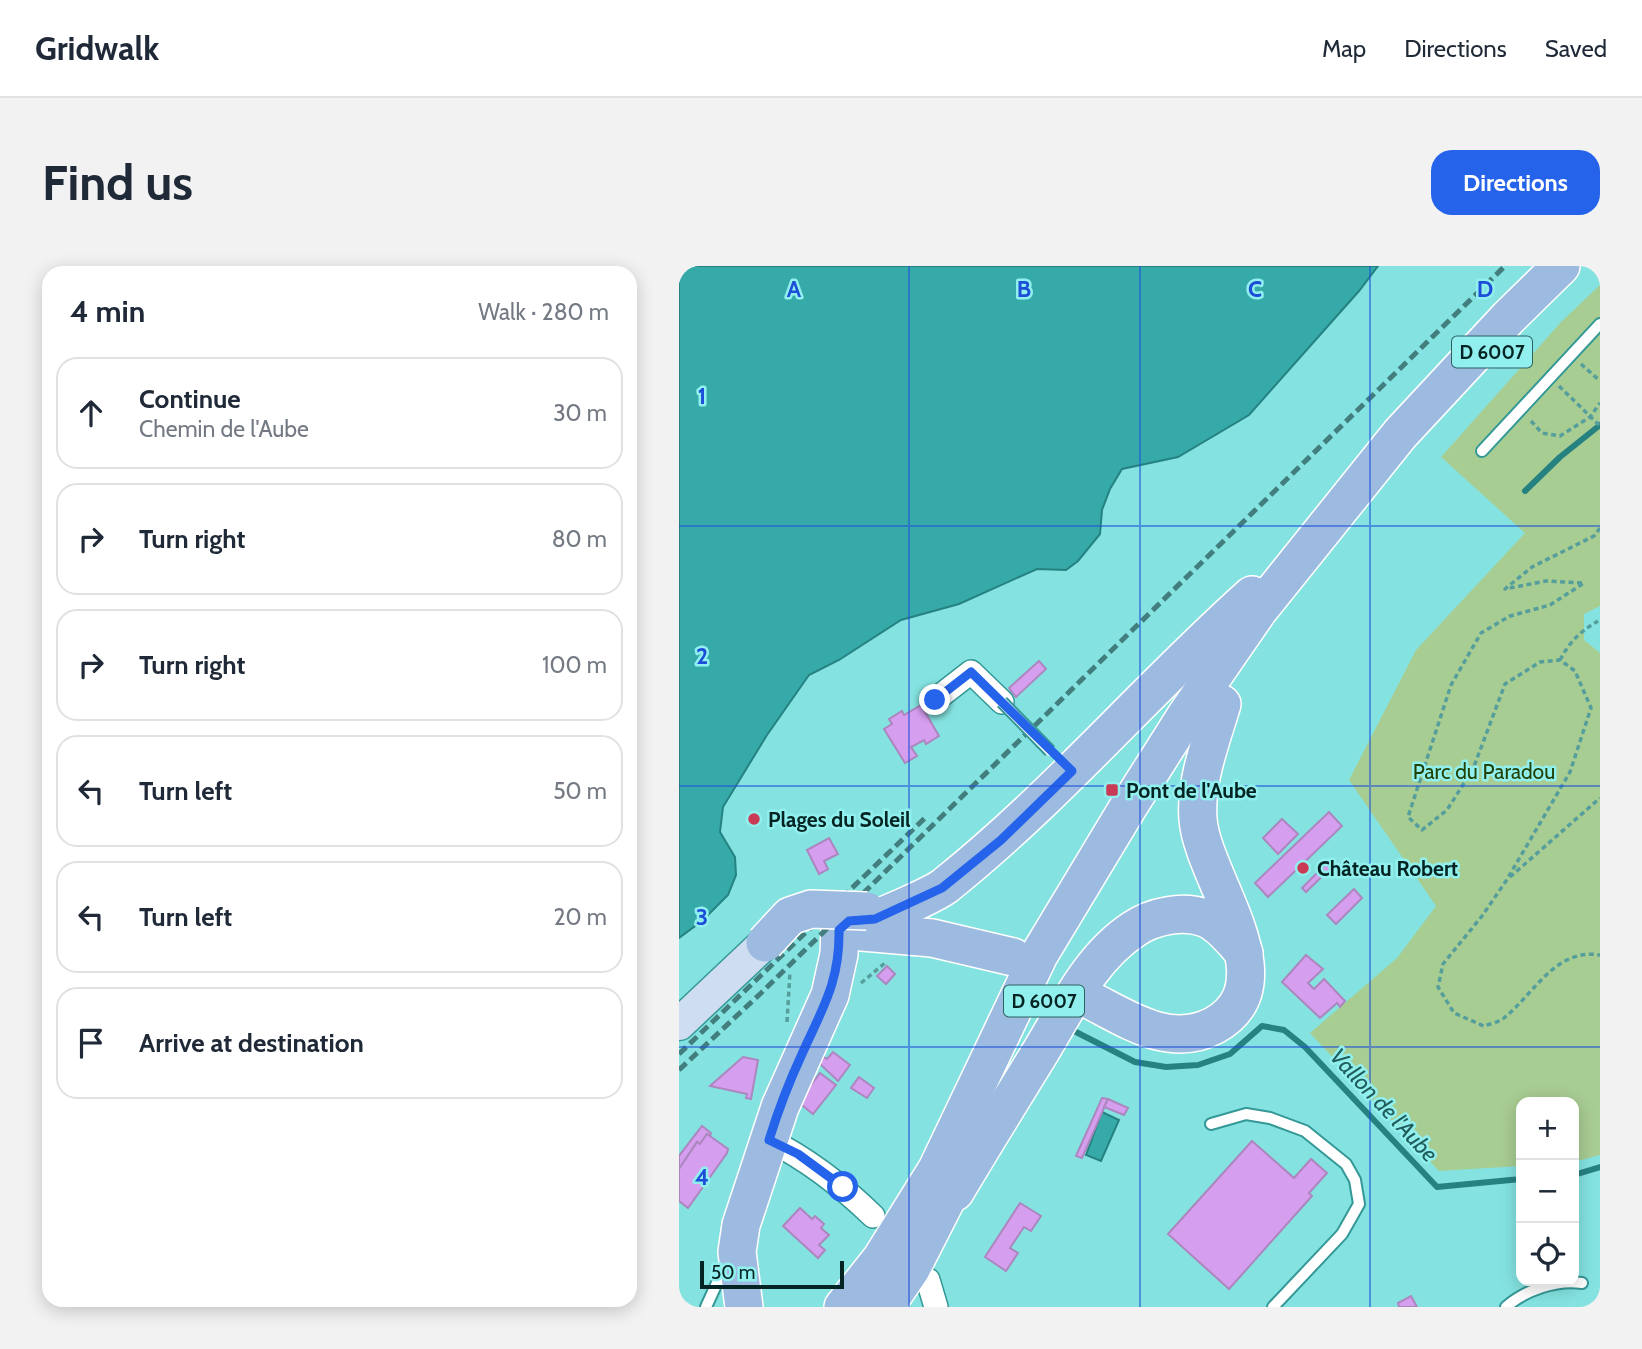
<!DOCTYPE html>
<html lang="en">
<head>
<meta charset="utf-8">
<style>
	body { margin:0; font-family:Cabin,sans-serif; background:#f2f2f3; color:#1f2937 }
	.controls { position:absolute; right:21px; bottom:21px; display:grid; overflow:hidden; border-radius:14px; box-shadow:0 4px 18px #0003 }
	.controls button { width:63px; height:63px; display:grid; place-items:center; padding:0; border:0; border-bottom:2px solid #e0e1e3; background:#fff; color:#1f2937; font:35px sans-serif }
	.scale { position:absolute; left:21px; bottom:18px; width:144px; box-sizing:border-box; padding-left:7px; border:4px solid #042323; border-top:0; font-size:19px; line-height:24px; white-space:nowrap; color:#042323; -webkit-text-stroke:5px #91f0ee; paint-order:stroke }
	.stop { position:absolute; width:21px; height:21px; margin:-16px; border:5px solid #2563eb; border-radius:50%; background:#fff }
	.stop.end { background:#2563eb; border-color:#fff; box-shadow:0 2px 7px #0008 }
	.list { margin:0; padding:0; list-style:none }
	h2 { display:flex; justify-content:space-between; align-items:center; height:91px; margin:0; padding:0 28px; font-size:30px }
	h2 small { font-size:23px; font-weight:400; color:#747a83 }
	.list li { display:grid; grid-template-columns:46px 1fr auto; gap:21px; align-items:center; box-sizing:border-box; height:112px; margin:0 14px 14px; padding:0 14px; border:2px solid #e0e1e3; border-radius:21px }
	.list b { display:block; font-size:26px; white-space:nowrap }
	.list p { margin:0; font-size:23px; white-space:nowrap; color:#747a83 }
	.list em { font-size:23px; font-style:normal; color:#747a83 }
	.icon { flex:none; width:38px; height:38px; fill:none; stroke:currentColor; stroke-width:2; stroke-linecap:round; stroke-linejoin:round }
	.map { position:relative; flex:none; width:921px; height:1041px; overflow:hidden; border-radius:21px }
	header { display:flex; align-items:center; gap:42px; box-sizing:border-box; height:98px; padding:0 35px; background:#fff; border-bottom:2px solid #e0e1e3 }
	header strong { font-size:33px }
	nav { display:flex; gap:38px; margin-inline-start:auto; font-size:24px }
	.intro { display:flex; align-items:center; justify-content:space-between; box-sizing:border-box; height:168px; padding:0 42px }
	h1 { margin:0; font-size:49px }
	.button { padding:18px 32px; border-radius:21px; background:#2563eb; color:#fff; font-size:24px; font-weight:700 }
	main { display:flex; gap:42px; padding:0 42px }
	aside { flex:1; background:#fff; border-radius:21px; box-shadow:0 4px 18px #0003 }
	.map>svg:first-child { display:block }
	.green { fill:#a8cd93 }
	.water { fill:#35aaa9; stroke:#268281; stroke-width:2 }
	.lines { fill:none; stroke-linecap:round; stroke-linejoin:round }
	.stream { stroke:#268281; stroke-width:6 }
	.building { fill:#d59eef; stroke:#ac86be; stroke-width:2 }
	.primary-tunnel { stroke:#6abdbb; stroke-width:37; stroke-dasharray:37 18; stroke-linecap:butt }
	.service-casing { stroke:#349897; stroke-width:14 }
	.minor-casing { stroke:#349897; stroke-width:26 }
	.secondary-casing { stroke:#349897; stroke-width:35 }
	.primary-casing { stroke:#fff; stroke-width:40 }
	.path { stroke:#569e9c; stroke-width:3.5; stroke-dasharray:5 3.5; stroke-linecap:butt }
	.service { stroke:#fff; stroke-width:10 }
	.minor { stroke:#fff; stroke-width:23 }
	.secondary { stroke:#ceddef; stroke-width:32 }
	.primary { stroke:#9dbbe0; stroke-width:37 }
	.rail { stroke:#417e7d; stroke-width:5; stroke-dasharray:10 5; stroke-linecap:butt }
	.service-bridge-casing { stroke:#349897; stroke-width:14; stroke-linecap:butt }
	.primary-bridge-casing { stroke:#fff; stroke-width:40; stroke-linecap:butt }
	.service-bridge { stroke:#fff; stroke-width:10 }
	.primary-bridge { stroke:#9dbbe0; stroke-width:37 }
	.route { stroke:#2563eb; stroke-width:9 }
	.grid { fill:none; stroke:#1d4ed8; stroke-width:2; stroke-opacity:0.55 }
	.poi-dot { fill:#ca3a55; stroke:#91f0ee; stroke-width:2.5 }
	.labels { text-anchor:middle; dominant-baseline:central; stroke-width:5; stroke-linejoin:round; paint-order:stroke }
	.shield { fill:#91f0ee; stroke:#2e6060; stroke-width:2 }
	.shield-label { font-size:19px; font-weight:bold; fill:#042323 }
	.park-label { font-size:21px; fill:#224205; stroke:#91f0ee }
	.poi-label { font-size:21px; font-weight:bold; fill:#042323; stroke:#91f0ee; text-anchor:start }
	.water-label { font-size:23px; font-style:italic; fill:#205e5d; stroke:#91f0ee }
	.grid-label { font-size:23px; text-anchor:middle; font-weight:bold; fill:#1d4ed8; stroke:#91f0ee; stroke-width:5; stroke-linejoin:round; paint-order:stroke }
</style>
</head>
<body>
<header>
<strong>Gridwalk</strong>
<nav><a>Map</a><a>Directions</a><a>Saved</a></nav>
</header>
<div class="intro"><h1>Find us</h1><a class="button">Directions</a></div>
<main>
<aside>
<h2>4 min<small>Walk · 280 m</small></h2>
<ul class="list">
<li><svg class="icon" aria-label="ahead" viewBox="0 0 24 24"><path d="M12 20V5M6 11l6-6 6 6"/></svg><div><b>Continue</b><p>Chemin de l'Aube</p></div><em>30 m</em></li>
<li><svg class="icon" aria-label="right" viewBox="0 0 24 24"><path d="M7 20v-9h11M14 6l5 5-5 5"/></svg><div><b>Turn right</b></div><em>80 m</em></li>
<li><svg class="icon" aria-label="right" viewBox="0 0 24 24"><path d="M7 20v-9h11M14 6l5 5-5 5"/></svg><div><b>Turn right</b></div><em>100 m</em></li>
<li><svg class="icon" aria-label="left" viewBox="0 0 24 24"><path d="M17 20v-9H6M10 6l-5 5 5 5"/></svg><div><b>Turn left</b></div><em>50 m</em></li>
<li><svg class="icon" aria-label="left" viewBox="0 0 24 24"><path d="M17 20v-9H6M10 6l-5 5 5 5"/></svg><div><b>Turn left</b></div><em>20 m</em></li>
<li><svg class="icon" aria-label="arrive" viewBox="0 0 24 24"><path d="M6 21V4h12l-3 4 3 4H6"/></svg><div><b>Arrive at destination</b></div></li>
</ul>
</aside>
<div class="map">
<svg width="921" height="1041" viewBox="0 0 921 1041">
	<rect width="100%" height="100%" fill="#84e3e1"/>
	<!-- green -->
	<path class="green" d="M921,19V340L905,348V374L921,387V889L895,896V836H842V900L760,905L631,767L718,692L757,640L670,514L737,384L846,267L762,191L882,56Z"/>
	<!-- water -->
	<g class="water">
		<path d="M0,0H699L680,25L570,149L499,191L443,203L431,223L423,244L421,268L399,295L387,304L358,303L280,338L222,354L160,394L130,409L88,469L44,541L41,566L56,591L57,609L49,629L23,655L0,672Z"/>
		<path d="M423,846L440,854L422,895L407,889Z"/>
	</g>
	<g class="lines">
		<!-- stream -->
		<g class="stream">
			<path d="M846,225L881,191L921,159"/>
			<path d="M395,765L456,796L487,801L519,799L551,788L583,760L605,764L626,781L758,921L842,913"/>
			<path d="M895,909L921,901"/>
		</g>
	</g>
	<!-- building -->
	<g class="building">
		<path d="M360,395L367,403L337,431L330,422Z"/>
		<path d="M242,439L260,470L247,478L245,474L232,481L238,490L226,497L205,463L213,458L210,453L223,445L225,449Z"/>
		<path d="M650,546L663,560L589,631L576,617Z"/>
		<path d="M603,553L619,568L599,588L584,572Z"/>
		<path d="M150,572L159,588L145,595L149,603L140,608L128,584Z"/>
		<path d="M652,593L656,598L627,626L623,622Z"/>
		<path d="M675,623L683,632L657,658L648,649Z"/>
		<path d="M627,689L644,703L629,717L635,723L645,713L666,735L661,741L658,737L641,752L603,716Z"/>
		<path d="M208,700L216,708L207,718L198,710Z"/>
		<path d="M154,786L171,799L159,815L140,797L145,791L148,793Z"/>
		<path d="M64,791L79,794L72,833L67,832L68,828L31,820Z"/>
		<path d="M141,807L157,819L134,848L119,836Z"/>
		<path d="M180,811L195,822L188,832L172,822Z"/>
		<path d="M423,832L429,833L403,892L397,890Z"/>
		<path d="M429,833L449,842L445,849L425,841Z"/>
		<path d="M23,860L32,867L31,870L28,868L21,878L18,876L0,903V890Z"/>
		<path d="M28,868L49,883L48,887L9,942L0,935V903L18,876L21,878Z"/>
		<path d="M573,875L615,912L632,893L648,907L630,927L633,930L550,1023L489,968Z"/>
		<path d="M341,937L362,950L352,965L345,961L331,982L339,987L327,1005L306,991Z"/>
		<path d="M121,942L133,953L136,950L145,958L142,962L150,969L140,979L146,984L139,992L104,960Z"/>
		<path d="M732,1030L738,1041H720L719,1037Z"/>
	</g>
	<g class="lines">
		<!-- primary-tunnel -->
		<path class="primary-tunnel" d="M334,691L411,734"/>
		<!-- service casing -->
		<g class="service-casing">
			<g id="service">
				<path d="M803,185L921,58"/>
				<path d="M532,858L567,848L591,852L626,865L667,898L676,914L680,938L663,968L594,1041"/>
				<path d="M27,1041L48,995"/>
				<path d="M827,1041C846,1024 878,1013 903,1017"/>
			</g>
		</g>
		<!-- minor casing -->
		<g class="minor-casing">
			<g id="minor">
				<path d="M256,434L292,406L323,436"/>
				<path d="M90,874C130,894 162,919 194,950"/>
				<path d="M249,1014L257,1041"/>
			</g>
		</g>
		<!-- secondary casing -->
		<g class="secondary-casing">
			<path id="secondary" d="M0,758L86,677"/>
		</g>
		<!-- primary casing -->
		<g class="primary-casing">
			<g id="primary">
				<path d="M172,665L253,672L334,691"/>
				<path d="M411,734C450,754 492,783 536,759C612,716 523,612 519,553C516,515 532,475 543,438"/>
				<path d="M276,926C304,879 333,832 362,785C388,742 412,691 455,663C474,650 504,644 526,652C542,658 554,675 565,687"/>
				<path d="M65,1041L58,986L62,959L101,841L151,729L160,688L161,664C172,653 180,656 194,653C206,650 258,627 267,619C377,531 468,423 573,329"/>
				<path d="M164,1041L202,993L258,903L360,689L451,538L508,448L579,345L721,168L829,52L882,0"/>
				<path d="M206,1041L232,1003L284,901"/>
			</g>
		</g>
		<!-- path -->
		<g class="path">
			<path d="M902,98L921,115"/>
			<path d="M880,120L921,160"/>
			<path d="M852,155L863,167L881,170L911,151L921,137"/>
			<path d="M921,262L915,270L853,301L826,323L867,315L905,317L871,339L831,350L802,367L772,419L729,551L743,564L768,544L794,503L826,418L861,396L881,394L896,405L912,442L891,506L827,615L803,650L764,698L759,721L775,747L805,760C811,758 820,756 825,752C855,728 876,682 921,689"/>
			<path d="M881,394C891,375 901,366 919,355"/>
			<path d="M831,611L921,532"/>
			<path d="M182,717L206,697"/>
			<path d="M108,756L111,706"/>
		</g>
		<!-- service -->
		<use href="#service" class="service"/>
		<!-- minor -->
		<use href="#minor" class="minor"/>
		<!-- secondary -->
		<use href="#secondary" class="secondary"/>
		<!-- primary -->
		<use href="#primary" class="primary"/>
		<!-- rail -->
		<g class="rail">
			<path d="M0,788L248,550"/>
			<path d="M0,804L81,728L826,0"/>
		</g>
		<!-- service-bridge casing -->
		<g class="service-bridge-casing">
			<path id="service-bridge" d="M323,436L371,485"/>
		</g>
		<!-- primary-bridge casing -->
		<g class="primary-bridge-casing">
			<path id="primary-bridge" d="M86,677L111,650L132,643L188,645"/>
		</g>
		<!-- service-bridge -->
		<use href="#service-bridge" class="service-bridge"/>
		<!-- primary-bridge -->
		<use href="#primary-bridge" class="primary-bridge"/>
	</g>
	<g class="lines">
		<!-- route -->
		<path class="route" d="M164,921L119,888L90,874C99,845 110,816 123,788C143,743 161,716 160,664L170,655L196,653L263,622L322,574L393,505L292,406L256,434"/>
	</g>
	<!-- grid -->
	<path class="grid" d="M230,0V1041M461,0V1041M691,0V1041M0,260H921M0,520H921M0,781H921"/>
	<!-- markers -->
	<g class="poi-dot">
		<rect x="426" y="517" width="14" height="14" rx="3.5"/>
		<circle cx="75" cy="553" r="7"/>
		<circle cx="624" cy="602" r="7"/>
	</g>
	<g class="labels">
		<!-- shield labels -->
		<g class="shield">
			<rect x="773" y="70.5" width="80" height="31" rx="5"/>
			<rect x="325" y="719.5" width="80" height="31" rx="5"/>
		</g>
		<g class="shield-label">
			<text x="813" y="86">D 6007</text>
			<text x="365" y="735">D 6007</text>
		</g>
		<!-- park labels -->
		<g class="park-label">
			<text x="805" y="505">Parc du Paradou</text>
		</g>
		<!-- poi labels -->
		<g class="poi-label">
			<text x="447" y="524">Pont de l'Aube</text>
			<text x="89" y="553">Plages du Soleil</text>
			<text x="638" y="602">Château Robert</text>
		</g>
		<!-- water labels -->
		<g class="water-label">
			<text transform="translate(705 839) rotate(47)">Vallon de l'Aube</text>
		</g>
	</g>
	<g class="grid-label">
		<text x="115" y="31">A</text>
		<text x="345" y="31">B</text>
		<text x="576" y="31">C</text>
		<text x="806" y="31">D</text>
		<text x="23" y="138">1</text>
		<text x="23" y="398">2</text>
		<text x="23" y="659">3</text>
		<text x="23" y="919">4</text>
	</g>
</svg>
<div class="controls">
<button>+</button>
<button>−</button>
<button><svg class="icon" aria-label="locate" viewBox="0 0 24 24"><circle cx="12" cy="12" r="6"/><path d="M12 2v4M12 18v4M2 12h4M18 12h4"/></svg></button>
</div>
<div class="scale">50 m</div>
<div class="stop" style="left:164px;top:921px"></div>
<div class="stop end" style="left:256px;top:434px"></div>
</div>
</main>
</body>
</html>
